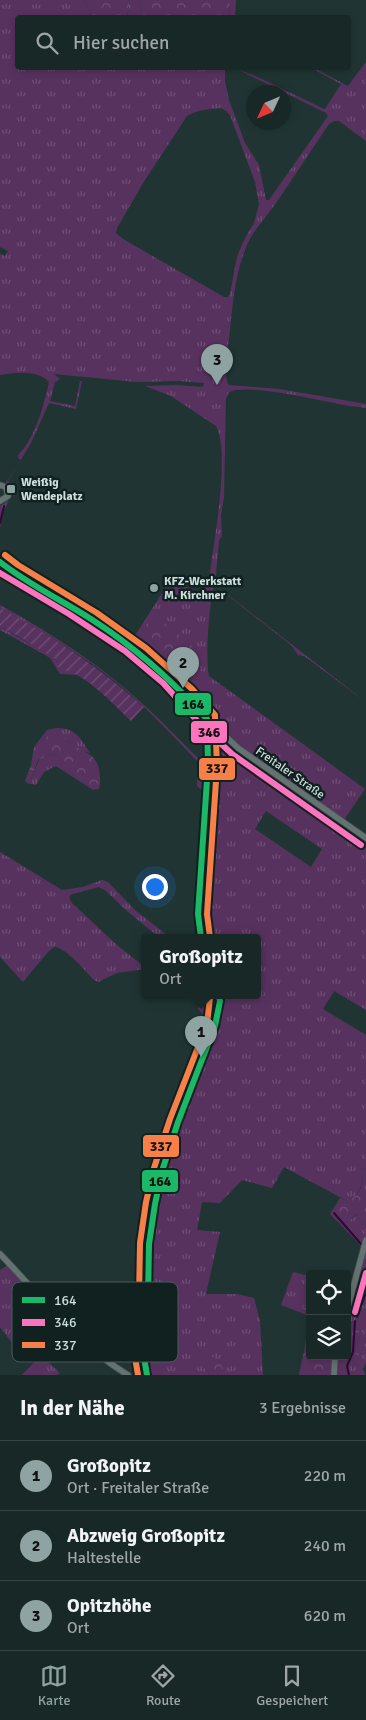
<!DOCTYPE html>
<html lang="de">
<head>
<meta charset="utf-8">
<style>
	body { margin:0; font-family:Signika,sans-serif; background:#253432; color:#f1f3f6 }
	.controls { position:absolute; right:15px; bottom:15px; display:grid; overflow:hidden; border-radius:5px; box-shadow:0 2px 8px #0003 }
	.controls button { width:45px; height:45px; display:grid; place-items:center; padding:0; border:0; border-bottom:1px solid #364443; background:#182826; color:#f1f3f6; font:25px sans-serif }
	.compass { position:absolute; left:246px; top:85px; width:45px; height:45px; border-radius:50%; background:#182826; box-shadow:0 2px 8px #0003; rotate:226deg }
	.you { position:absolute; left:154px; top:886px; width:18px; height:18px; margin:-12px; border:4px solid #fff; border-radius:50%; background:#1a73e8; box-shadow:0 0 0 8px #1a73e833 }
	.badge { display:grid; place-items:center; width:32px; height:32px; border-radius:50%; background:#8fa4a2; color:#111; font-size:16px; font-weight:700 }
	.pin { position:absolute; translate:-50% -41px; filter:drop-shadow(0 1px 2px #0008) }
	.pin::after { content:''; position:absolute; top:26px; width:18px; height:15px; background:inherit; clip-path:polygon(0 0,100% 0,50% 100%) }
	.popup { position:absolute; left:141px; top:934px; width:120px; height:65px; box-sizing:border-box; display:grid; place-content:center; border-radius:5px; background:#182826; filter:drop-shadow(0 1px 4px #0005); font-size:16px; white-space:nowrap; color:#9fa6a7 }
	.popup b { font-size:19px; color:#f1f3f6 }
	.popup::after { content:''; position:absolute; left:50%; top:100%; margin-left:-10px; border:10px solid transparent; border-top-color:#182826 }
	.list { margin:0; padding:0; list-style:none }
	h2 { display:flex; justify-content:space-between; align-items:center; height:65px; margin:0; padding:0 20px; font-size:21px }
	h2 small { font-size:16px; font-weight:400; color:#9fa6a7 }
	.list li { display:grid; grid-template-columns:32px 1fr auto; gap:15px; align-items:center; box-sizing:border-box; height:70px; padding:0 20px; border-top:1px solid #364443 }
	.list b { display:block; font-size:19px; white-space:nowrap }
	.list p { margin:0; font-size:16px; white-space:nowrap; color:#9fa6a7 }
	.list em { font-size:16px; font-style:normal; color:#9fa6a7 }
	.icon { flex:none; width:28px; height:28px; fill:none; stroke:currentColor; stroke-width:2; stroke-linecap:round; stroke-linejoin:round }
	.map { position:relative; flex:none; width:366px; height:1375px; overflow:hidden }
	.search { position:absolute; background:#182826; box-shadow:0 2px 8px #0003; left:15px; right:15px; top:15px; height:55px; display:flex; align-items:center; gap:12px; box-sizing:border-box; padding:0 18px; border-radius:5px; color:#9fa6a7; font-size:19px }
	.sheet { height:275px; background:#182826 }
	nav { display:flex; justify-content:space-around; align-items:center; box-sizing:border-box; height:70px; border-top:1px solid #364443; background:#182826; font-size:14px; color:#9fa6a7 }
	nav a { display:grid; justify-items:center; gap:2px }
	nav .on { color:#8fa4a2 }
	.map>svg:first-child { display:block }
	.grass { fill:url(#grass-tufts); fill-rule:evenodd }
	.forest { fill:url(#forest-crowns) }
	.garden { fill:url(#garden-furrows) }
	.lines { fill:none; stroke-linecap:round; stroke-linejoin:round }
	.stream { stroke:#2e0833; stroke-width:2 }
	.minor-casing { stroke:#415250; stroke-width:7 }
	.minor { stroke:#647271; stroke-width:5.5 }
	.bus-1-casing { stroke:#112120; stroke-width:10 }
	.bus-2-casing { stroke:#112120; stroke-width:10 }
	.bus-3-casing { stroke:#112120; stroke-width:10 }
	.bus-1 { stroke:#1ab867; stroke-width:6 }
	.bus-2 { stroke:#fc73be; stroke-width:6 }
	.bus-3 { stroke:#f78048; stroke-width:6 }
	.poi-dot { fill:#8fa4a2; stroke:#112120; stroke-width:2 }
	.labels { text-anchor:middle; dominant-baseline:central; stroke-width:5; stroke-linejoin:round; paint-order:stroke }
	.poi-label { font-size:12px; font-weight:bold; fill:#cbdfdd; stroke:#112120; text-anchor:start }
	.street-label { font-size:12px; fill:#cbdfdd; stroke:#112120 }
	.key { fill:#112120; stroke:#495a59; stroke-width:1 }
	.key-label { font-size:14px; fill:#cbdfdd }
	.line-badge { stroke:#112120; stroke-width:2 }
	.pale-badge-label { font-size:14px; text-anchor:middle; font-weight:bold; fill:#111 }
</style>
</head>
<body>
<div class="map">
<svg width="366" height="1375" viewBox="0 0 366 1375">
	<defs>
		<pattern id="grass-tufts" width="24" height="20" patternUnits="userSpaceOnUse" patternTransform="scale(1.25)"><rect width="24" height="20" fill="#58325f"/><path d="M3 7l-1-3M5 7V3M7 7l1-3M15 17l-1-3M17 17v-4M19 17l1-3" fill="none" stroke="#6f4f76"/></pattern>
		<pattern id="forest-crowns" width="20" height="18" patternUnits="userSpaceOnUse" patternTransform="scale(1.25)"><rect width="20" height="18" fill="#58325f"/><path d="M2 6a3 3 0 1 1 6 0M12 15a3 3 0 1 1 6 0" fill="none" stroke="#6f4f76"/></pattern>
		<pattern id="garden-furrows" width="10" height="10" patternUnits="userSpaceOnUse" patternTransform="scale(1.25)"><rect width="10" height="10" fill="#58325f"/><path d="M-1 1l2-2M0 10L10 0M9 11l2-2" fill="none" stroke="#6f4f76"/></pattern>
	</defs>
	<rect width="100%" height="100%" fill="#203533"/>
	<!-- grass -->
	<g class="grass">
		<path d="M0,0H84L93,17L18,18V68H225V81L229,100L245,143L259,165L266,200H269L328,116L326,113L235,68L262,79L324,109H325L341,84L311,68H314L348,86L366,62V141L339,121H334L329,124C311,150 294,177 276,203C265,219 251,232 245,250C234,278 232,311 229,340C227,350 223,377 229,385L279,389L366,404V408L350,406C324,402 251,383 229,392L226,399L224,497L221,515L222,536L219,540L215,585L366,702L304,656L298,655L291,645L217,587H214C209,604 205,659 209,676L365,789L340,826L366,844V1010L334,991L323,1009L366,1035V1168L362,1170H357L363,1177C362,1187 357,1197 347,1201L284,1167L272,1188L242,1180L220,1203L202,1202L197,1230L220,1232L206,1294H237L254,1298L260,1321L263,1375H228C220,1367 218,1357 205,1360L202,1365L210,1375H144L138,1339L93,1306L76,1290C79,1292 83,1295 86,1296C93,1298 132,1294 140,1291C144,1289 143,1289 145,1285C145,1255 146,1224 152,1194C164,1136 192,1083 211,1028L208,1020L198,1009V1006L205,996H257V938H198L195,911L203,794L202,790L197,786L198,762C173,736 149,710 122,687C85,656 42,631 0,608V605C51,633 102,666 145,706C164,723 181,742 200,760L204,761C205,749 205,732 199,720C195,710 186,701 178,693C129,640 63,605 0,570V564L2,562L0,559V555L10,564L69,599H78L74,604L131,642L171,579L198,593C202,591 204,589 206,585C211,576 211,562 213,551C217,524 229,449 216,426L171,396L145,386L176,385L203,387L204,383L178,381L137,382L54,374L60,379L55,382L50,401L75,406L80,381H82L76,409L49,403L31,443L8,481C14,493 10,497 5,508C2,514 1,522 0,529V506C11,500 15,492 6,483L21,460L18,458V455C35,439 44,405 49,382C39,370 14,372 0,375V254L5,256L8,251L0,247ZM221,108L226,111L230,115L255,182L259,204L254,223L244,240L237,257L230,294L228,297H224L123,239L116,233L117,228L143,183L187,116C197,110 209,109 221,108ZM266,811L322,849L311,867L255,829Z"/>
		<path d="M130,0H139L143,17L127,18Z"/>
		<path d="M230,0H236L235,17L229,18Z"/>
		<path d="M0,627L38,648L78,675L60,674L50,658L45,655L0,630Z"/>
		<path d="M57,728C76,728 81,739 90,753C79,750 70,746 63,736L50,734L34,747L47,730Z"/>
		<path d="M52,754L58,756C62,763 72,769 73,777L56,766L44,772L36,785L26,783L30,782L39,760Z"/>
		<path d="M0,852L62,890L83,887L102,880L108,882L136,911L171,938H160L127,911L106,891L99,887L72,894L69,897L72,903L118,946L145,967V969L117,973L98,982L94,980C85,971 66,947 54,947L47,953L23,982L0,957Z"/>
		<path d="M358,1214L361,1220L366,1223V1342L365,1346H357L359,1334L353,1321L347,1326V1298L361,1246L340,1224L347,1222Z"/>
		<path d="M8,1265L47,1308L13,1344L0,1327V1270Z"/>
		<path d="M316,1270L320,1274H310V1306H304L307,1315L281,1305L293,1272L304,1275Z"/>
		<path d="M347,1349L350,1353L358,1355L366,1353V1363L363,1369L365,1375H331L332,1356H347Z"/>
		<path d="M41,1355L60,1373L57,1375H22Z"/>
	</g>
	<!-- forest -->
	<g class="forest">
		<path d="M84,0H130L127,17H93Z"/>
		<path d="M139,0H230L229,17H143Z"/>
		<path d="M156,615L199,652V697L185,682H183L137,641L148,622Z"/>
		<path d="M61,731C69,753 94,746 99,769C100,777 101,782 99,789L93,790L73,777C72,769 62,763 58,756L52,754L38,760L30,782L27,783L25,781L31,765L34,747L50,734Z"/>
		<path d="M366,1168V1223L361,1220L357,1214L347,1222L340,1224L330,1214L340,1198L347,1201C357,1197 363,1187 363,1177L356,1170H362Z"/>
		<path d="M303,1306H310V1356H332L331,1375H299C303,1354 312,1326 303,1306Z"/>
		<path d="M353,1321L358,1323L359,1334L357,1345L364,1346L366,1342V1353L358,1355L349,1353L347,1349V1326Z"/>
		<path d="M212,1356L218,1361L228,1375H210L202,1365V1361L210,1358Z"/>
	</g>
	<!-- garden -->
	<path class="garden" d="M0,608C52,635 100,668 144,707L131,721C114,705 97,686 77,675C70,671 62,670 55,665L58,661L18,636L0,627Z"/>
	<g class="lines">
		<!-- stream -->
		<g class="stream">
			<path d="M0,523L4,506"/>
			<path d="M0,557L9,565L47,587"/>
			<path d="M334,1213L361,1244"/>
			<path d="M357,1317L365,1295L363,1283L366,1275"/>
			<path d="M349,1375L347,1366L353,1352L355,1321"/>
		</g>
		<!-- minor casing -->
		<g class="minor-casing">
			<g id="minor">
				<path d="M0,485L6,487L8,496L0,501"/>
				<path d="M0,562L13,572L74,607L130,644L169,677L207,719L238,748L366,838"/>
				<path d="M201,938L198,914L208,765L207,719"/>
				<path d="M0,1254C41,1296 76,1344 128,1375"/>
				<path d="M51,1309C62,1298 130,1296 149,1295"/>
				<path d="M347,1310L366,1240"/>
				<path d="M147,1375L142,1346L148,1299L149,1244L155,1204L162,1171L178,1122L215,1026L220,1001L219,996"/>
				<path d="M334,1375L335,1356"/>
			</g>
		</g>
		<!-- minor -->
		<use href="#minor" class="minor"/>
		<!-- bus-1 casing -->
		<g class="bus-1-casing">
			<g id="bus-1">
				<path d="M0,562C28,584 61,600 91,619C135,647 172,680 207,719L208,765L198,914L201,938"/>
				<path d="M147,1375L142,1346L148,1299L149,1244L155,1204L162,1171L178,1122L215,1026L220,1001L219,996"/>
			</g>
		</g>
		<!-- bus-2 casing -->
		<g class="bus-2-casing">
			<g id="bus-2">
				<path d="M0,573L69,614L125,651L163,683L201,725L232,754L361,845"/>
				<path d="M355,1312L366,1273"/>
			</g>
		</g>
		<!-- bus-3 casing -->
		<g class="bus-3-casing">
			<g id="bus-3">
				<path d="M5,555L18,565L97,613L146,648L192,689L215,715L217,766L207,914L210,937"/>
				<path d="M138,1375L133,1346L139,1298L140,1243L146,1202L154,1168L170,1119L207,1024L210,998"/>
			</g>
		</g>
		<!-- bus-1 -->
		<use href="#bus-1" class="bus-1"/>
		<!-- bus-2 -->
		<use href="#bus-2" class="bus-2"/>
		<!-- bus-3 -->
		<use href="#bus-3" class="bus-3"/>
	</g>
	<!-- markers -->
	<g class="poi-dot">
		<rect x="6" y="484" width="10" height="10" rx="2.5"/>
		<circle cx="154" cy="588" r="5"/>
	</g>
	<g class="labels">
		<!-- poi labels -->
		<g class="poi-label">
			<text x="21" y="482">Weißig<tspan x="21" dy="14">Wendeplatz</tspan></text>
			<text x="164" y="581">KFZ-Werkstatt<tspan x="164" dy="14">M. Kirchner</tspan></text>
		</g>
		<!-- street labels -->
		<g class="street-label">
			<text transform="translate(290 773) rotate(35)">Freitaler Straße</text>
		</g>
	</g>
	<!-- legend -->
	<rect x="12" y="1282" width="166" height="80" rx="8" class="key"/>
	<rect x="22" y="1297" width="23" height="6" fill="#1ab867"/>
	<rect x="22" y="1319" width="23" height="7" fill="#fc73be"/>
	<rect x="22" y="1342" width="23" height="6" fill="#f78048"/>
	<g class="key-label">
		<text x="54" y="1305">164</text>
		<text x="54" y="1327">346</text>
		<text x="54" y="1350">337</text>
	</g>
	<g class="line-badge">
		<rect x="174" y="692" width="38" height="24" rx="5" fill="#1ab867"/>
		<rect x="190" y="720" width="38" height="24" rx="5" fill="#fc73be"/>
		<rect x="198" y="757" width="38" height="24" rx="5" fill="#f78048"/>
		<rect x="142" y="1134" width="38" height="24" rx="5" fill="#f78048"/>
		<rect x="141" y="1169" width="38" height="24" rx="5" fill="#1ab867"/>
	</g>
	<g class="pale-badge-label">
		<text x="193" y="709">164</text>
		<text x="209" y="737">346</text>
		<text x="217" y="773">337</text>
		<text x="161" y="1151">337</text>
		<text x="160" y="1186">164</text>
	</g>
</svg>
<div class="controls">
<button><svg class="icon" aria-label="locate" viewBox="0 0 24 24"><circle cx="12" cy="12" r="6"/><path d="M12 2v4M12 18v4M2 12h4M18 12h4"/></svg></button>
<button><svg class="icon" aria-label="layers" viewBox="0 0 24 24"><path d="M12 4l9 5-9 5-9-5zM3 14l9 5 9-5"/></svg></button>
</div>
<svg class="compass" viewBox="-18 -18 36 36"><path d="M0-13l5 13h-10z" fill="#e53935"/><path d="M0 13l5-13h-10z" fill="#9fa6a7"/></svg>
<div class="you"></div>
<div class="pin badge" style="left:201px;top:1057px">1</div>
<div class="popup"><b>Großopitz</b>Ort</div>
<div class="pin badge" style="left:183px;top:688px">2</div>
<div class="pin badge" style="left:217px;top:385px">3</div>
<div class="search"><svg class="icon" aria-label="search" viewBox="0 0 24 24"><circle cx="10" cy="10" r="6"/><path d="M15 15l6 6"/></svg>Hier suchen</div>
</div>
<section class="sheet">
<h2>In der Nähe<small>3 Ergebnisse</small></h2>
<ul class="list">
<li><span class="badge">1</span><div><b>Großopitz</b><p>Ort · Freitaler Straße</p></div><em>220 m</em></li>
<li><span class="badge">2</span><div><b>Abzweig Großopitz</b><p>Haltestelle</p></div><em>240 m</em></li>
<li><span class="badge">3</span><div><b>Opitzhöhe</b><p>Ort</p></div><em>620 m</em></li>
</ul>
</section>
<nav>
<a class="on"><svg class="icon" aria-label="map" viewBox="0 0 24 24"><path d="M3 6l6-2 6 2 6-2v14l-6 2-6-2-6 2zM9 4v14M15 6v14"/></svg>Karte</a>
<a><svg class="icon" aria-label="directions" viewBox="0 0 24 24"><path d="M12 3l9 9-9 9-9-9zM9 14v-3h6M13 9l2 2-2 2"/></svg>Route</a>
<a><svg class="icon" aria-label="saved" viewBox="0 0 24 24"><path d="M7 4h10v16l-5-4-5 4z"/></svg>Gespeichert</a>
</nav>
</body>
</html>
